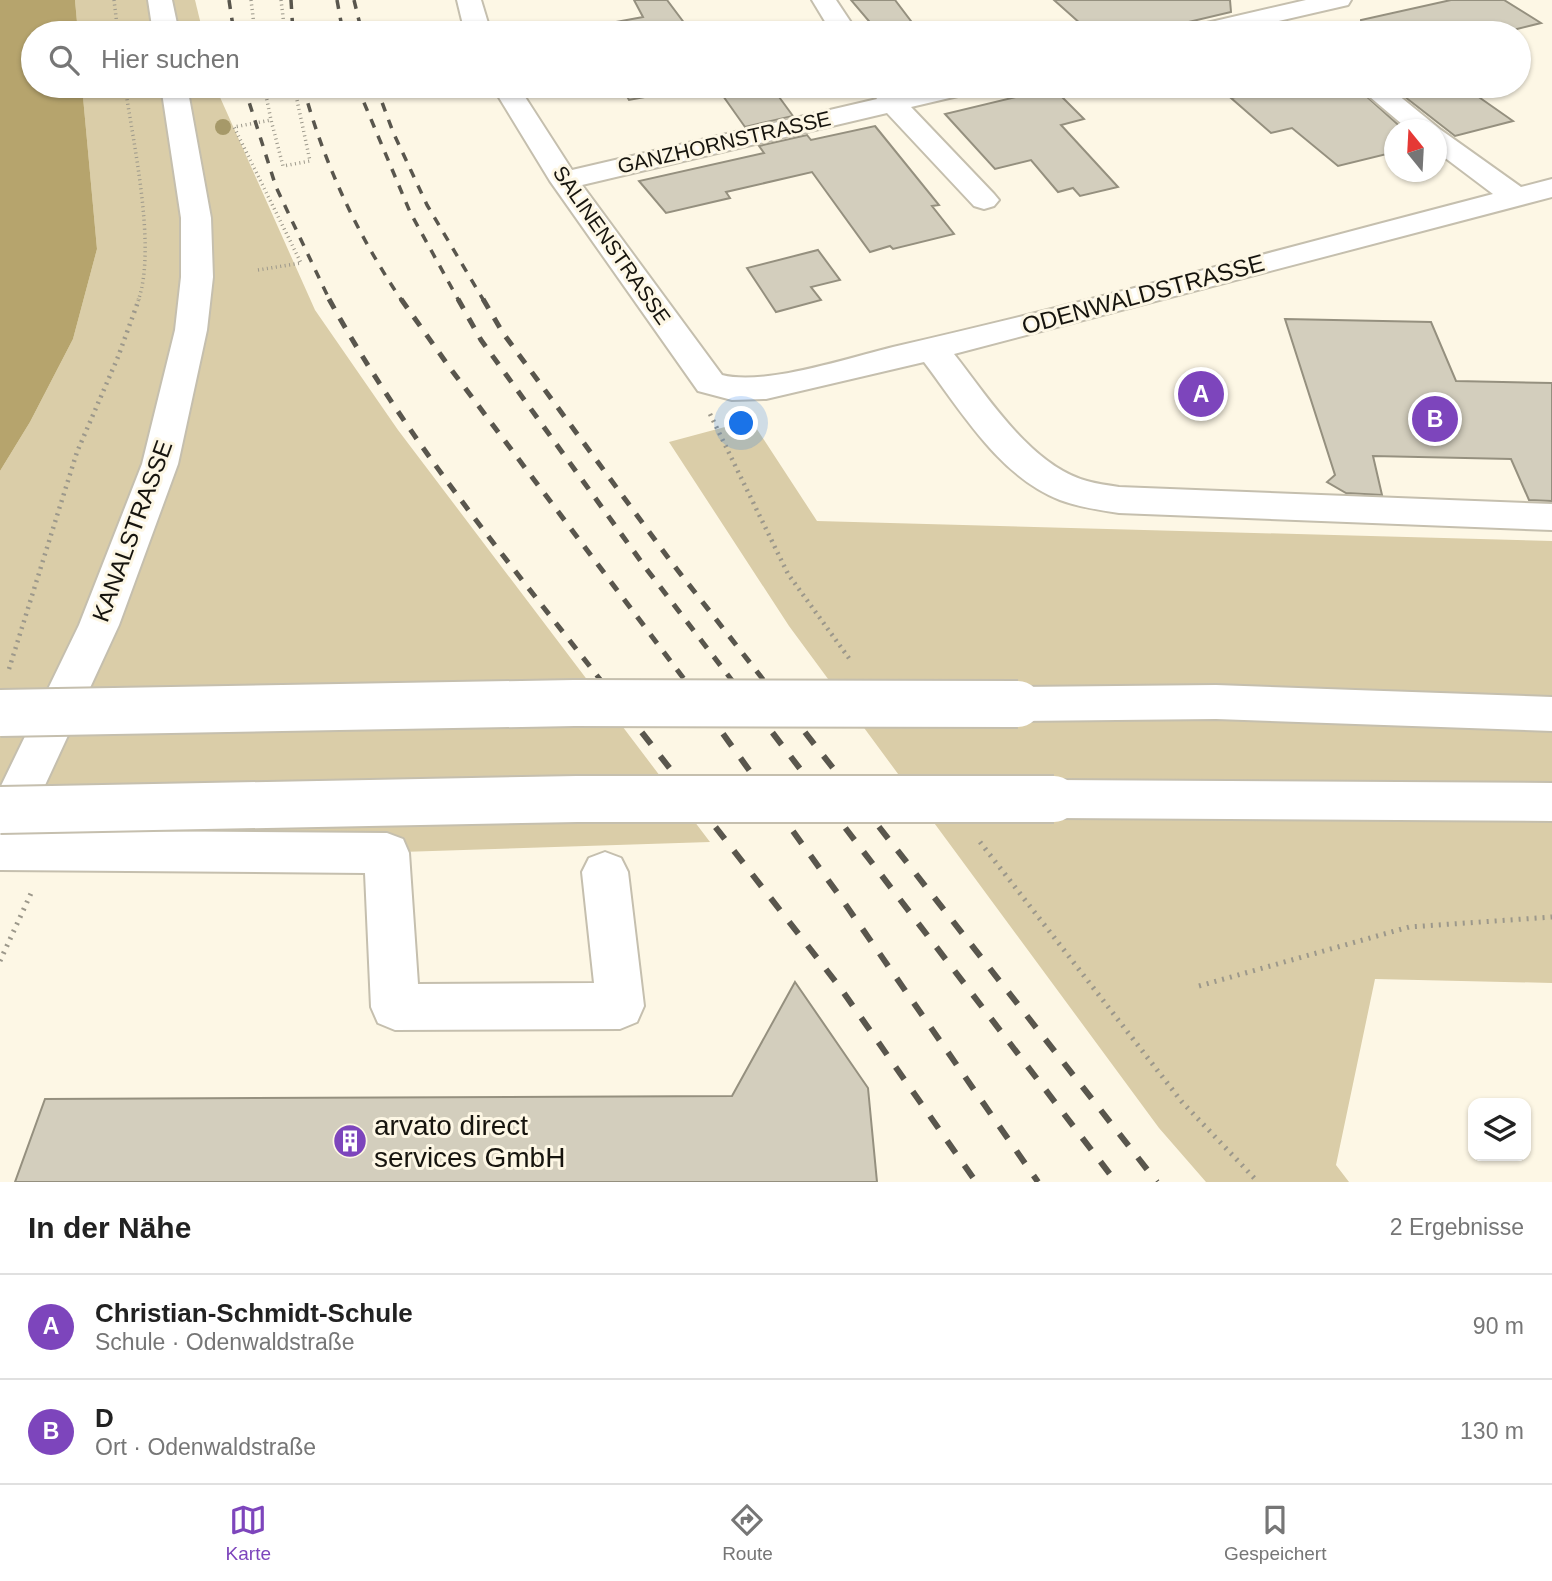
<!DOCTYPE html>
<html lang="de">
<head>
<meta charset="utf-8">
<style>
	body { margin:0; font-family:Arial,sans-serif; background:#f6f6f6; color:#222 }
	.controls { position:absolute; right:21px; bottom:21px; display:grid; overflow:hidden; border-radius:14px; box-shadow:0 2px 5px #0004 }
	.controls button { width:63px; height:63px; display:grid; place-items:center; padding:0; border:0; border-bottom:2px solid #e0e0e0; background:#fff; color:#222; font:35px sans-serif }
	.compass { position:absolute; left:1384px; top:119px; width:63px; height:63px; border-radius:50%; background:#fff; box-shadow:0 2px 5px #0004; rotate:342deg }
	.you { position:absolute; left:742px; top:424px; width:24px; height:24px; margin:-18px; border:5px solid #fff; border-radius:50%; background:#1a73e8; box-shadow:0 0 0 10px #1a73e833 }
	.badge { display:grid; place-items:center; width:46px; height:46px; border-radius:50%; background:#7d45bc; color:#fff; font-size:23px; font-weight:700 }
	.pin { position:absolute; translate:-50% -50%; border:4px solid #fff; box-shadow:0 2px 7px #0006 }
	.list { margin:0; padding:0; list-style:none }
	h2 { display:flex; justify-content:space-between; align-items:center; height:91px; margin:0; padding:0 28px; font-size:30px }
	h2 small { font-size:23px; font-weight:400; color:#767676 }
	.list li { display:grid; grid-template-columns:46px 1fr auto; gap:21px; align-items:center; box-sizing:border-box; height:105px; padding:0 28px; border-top:2px solid #e0e0e0 }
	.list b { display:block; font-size:26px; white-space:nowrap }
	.list p { margin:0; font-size:23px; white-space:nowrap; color:#767676 }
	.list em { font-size:23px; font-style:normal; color:#767676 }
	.icon { flex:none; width:38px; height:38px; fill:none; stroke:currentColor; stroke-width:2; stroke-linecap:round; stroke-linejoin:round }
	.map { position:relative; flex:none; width:1552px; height:1182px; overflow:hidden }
	.search { position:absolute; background:#fff; box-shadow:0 2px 5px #0004; left:21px; right:21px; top:21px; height:77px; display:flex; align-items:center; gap:18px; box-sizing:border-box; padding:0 24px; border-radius:38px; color:#767676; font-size:26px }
	.sheet { height:301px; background:#fff }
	nav { display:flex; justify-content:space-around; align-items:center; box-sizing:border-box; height:98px; border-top:2px solid #e0e0e0; background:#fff; font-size:19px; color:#767676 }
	nav a { display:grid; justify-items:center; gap:4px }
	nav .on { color:#7d45bc }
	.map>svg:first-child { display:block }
	.green { fill:#dacda8 }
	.water { fill:#b6a46d }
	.building { fill:#d3cebd; stroke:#95907f; stroke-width:2 }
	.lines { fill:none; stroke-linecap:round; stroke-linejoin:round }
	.minor-casing { stroke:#c5bfae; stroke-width:4 }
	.major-casing { stroke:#c5bfae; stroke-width:4 }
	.highway-casing { stroke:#c5bfae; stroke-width:4 }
	.path-far2 { stroke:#9c988b; stroke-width:3.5; stroke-dasharray:1 3.5; stroke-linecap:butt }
	.path-far1 { stroke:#9c988b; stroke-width:4.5; stroke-dasharray:2 5; stroke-linecap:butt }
	.path { stroke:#9c988b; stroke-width:5; stroke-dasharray:2 6; stroke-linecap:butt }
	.minor { fill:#fff; fill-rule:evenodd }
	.major { fill:#fff; fill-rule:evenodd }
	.highway { fill:#fff; fill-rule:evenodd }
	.rail-far2 { stroke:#59564d; stroke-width:3.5; stroke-dasharray:9 9; stroke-linecap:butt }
	.rail-far1 { stroke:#59564d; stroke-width:5; stroke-dasharray:11 11; stroke-linecap:butt }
	.rail { stroke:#59564d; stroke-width:6; stroke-dasharray:15 15; stroke-linecap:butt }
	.highway-bridge-casing { stroke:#c5bfae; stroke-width:50; stroke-linecap:butt }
	.highway-bridge { stroke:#fff; stroke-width:46 }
	.tree { fill:#a69969 }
	.labels { text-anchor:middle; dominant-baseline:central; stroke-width:6; stroke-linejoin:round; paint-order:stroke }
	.far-street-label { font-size:21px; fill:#16140e; stroke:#fdf7e5 }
	.street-label { font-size:24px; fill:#16140e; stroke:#fdf7e5 }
	.near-poi-label { font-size:28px; fill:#16140e; stroke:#fdf7e5; text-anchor:start }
</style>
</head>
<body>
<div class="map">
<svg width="1552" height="1182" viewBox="0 0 1552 1182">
	<rect width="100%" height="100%" fill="#fdf7e5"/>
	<!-- green -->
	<g class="green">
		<path d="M75,0H195L203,33H78Z"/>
		<path d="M82,86H215L315,310L398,430L710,842L0,865V471L30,422L73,339L97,249Z"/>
		<path d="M751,420L817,521L1552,541V983L1375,979L1336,1165L1349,1182H1206L1159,1128L789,626L669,442Z"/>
	</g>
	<!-- water -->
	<path class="water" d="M0,0H75L78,33H33V86H82L97,249L73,339L30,422L0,471Z"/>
	<!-- building -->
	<g class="building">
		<path d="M634,0H667L691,32L592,33L589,27L643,17Z"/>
		<path d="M851,0H895L920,33H879Z"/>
		<path d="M1054,0H1230L1231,12L1142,33H1091Z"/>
		<path d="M1451,0H1504L1541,23L1501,33H1362L1361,20Z"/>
		<path d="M621,86H705L629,100Z"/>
		<path d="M716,86H771L793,116L745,127Z"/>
		<path d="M1286,86H1355L1404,130H1395V152L1338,166L1292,128L1271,133L1231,98Z"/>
		<path d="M1391,86H1443L1458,96L1473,93L1513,121L1455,136Z"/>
		<path d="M1053,88L1084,119L1061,125L1118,187L1080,196L1073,188L1058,192L1031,160L995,169L945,114Z"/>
		<path d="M875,126L939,205L932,206L954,234L893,249L890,246L870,252L812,172L726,192L730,198L666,213L639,181L764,153L759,146L807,135L811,140Z"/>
		<path d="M818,250L840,280L811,287L821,300L776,312L747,268Z"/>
		<path d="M1285,319L1431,322L1456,381L1552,383V501L1529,500L1511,459L1373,456L1382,495L1346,493L1327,482L1335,475Z"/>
		<path d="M795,982L868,1088L877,1182H15L45,1099L732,1096Z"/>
	</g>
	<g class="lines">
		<!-- minor casing -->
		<g class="minor-casing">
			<g id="minor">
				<path d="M457,0H481L491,33H465Z"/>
				<path d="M812,0H836L858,33H832Z"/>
				<path d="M1306,0H1351L1348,5L1226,33H1181L1185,28Z"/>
				<path d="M492,86H518L572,170L877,99L869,86H895L901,93L933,86H979L975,92L911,107L994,194L999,200L994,206L984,209L974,206L887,113L582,185L722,375C765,386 848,358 893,347C1094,301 1293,246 1493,194L1436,151V130H1409L1357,86H1387L1441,130L1521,187L1552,179V197L954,354C988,397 1031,466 1087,481C1097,484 1108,485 1119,487L1552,504V530L1119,513C1099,510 1079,507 1060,500C999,476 962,412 924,362L766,399L732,400L698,391L550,181Z"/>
				<path d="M0,830L387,833L403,839L409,853L418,984L594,983L582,872L589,858L605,852L621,858L628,872L644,1006L637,1022L620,1029L395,1030L378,1023L371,1007L365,873L0,870Z"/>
			</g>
		</g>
		<!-- major casing -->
		<g class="major-casing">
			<g id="major">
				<path d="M148,0H172L179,33H153Z"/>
				<path d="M161,86H187L211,218L213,277L207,330L178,464L119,625L16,848L0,853V788L79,625L142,464L175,330L181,277V218Z"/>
			</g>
		</g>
		<!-- highway casing -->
		<g class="highway-casing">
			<g id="highway">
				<path d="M1216,685L1552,697V731L1216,719L1018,721L1003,716L997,704L1003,692L1018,687Z"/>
				<path d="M1054,780L1552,783V821L1054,818L1039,812L1032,799L1039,786Z"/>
			</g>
		</g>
		<!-- path-far2 -->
		<g class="path-far2">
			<path d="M114,0L118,33"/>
			<path d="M251,0L255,33"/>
			<path d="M281,0L285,33"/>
			<path d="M125,86C133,142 157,249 138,301"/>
			<path d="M264,86L271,120"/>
			<path d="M258,270L301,263L234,127L271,120L283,166L310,161L294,86"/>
		</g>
		<!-- path-far1 -->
		<g class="path-far1">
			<path d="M710,414L788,574L851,661"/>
			<path d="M9,669L77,452L118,357L139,299"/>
		</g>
		<!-- path -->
		<g class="path">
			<path d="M980,842L1182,1102L1258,1182"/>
			<path d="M0,961L33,889"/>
			<path d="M1199,986L1409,927L1552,917"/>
		</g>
		<!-- minor -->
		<use href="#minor" class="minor"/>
		<!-- major -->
		<use href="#major" class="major"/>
		<!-- highway -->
		<use href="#highway" class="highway"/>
		<!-- rail-far2 -->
		<g class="rail-far2">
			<path d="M229,0L234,33"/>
			<path d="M291,0L293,33"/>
			<path d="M337,0L343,33"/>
			<path d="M354,0L362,33"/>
			<path d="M244,86L276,187L330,301"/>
			<path d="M303,86C324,164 357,234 402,301"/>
			<path d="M357,86L410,212L459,301"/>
			<path d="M376,86L393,132L427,205L484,301"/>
		</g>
		<!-- rail-far1 -->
		<g class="rail-far1">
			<path d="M329,299C406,439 508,561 606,687"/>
			<path d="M401,299L450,368L690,687"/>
			<path d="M458,299L481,340L648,571L737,687"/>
			<path d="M483,299L503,333L672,563L769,687"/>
		</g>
		<!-- rail -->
		<g class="rail">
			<path d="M605,685L839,986L976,1182"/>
			<path d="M688,685L841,898L1038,1182"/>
			<path d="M736,685L1116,1182"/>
			<path d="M768,685L1157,1182"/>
		</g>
		<!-- highway-bridge casing -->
		<g class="highway-bridge-casing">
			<g id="highway-bridge">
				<path d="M0,713L574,703L1018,704"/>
				<path d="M0,810L577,799H1054"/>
			</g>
		</g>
		<!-- highway-bridge -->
		<use href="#highway-bridge" class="highway-bridge"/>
	</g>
	<!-- trees -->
	<circle class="tree" cx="223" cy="127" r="8"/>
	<!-- icons -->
	<defs>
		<g id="building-disc" transform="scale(1.75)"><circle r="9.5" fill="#7d45bc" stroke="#fdf7e5"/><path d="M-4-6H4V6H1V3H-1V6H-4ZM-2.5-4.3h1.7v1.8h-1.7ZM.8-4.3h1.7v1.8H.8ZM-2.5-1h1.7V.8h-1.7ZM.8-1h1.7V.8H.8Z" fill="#fff"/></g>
	</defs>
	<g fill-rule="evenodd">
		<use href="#building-disc" x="350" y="1141"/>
	</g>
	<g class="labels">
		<!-- far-street labels -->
		<g class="far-street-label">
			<text transform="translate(724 142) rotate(-13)">GANZHORNSTRASSE</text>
			<text transform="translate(612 245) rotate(55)">SALINENSTRASSE</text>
		</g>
		<!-- street labels -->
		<g class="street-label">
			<text transform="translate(1143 294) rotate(-15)">ODENWALDSTRASSE</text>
			<text transform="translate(132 531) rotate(-70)">KANALSTRASSE</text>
		</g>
		<!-- near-poi labels -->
		<g class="near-poi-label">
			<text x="374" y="1125">arvato direct<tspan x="374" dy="32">services GmbH</tspan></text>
		</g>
	</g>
</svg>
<div class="controls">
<button><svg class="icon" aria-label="layers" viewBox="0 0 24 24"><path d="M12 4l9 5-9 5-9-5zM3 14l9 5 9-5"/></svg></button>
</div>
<svg class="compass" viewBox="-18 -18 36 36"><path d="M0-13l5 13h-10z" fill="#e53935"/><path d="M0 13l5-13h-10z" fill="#767676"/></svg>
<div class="you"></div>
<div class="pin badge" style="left:1201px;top:394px">A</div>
<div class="pin badge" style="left:1435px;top:419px">B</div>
<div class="search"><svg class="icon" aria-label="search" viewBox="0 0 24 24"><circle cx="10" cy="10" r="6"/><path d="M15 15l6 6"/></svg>Hier suchen</div>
</div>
<section class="sheet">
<h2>In der Nähe<small>2 Ergebnisse</small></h2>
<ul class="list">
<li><span class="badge">A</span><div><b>Christian-Schmidt-Schule</b><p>Schule · Odenwaldstraße</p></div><em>90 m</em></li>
<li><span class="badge">B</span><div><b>D</b><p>Ort · Odenwaldstraße</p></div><em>130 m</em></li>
</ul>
</section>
<nav>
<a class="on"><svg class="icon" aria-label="map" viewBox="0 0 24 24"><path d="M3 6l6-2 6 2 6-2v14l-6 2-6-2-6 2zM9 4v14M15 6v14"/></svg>Karte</a>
<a><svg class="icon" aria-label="directions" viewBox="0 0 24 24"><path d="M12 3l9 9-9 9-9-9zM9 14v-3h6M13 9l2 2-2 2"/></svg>Route</a>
<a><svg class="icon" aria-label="saved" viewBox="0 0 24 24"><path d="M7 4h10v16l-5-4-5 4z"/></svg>Gespeichert</a>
</nav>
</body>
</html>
